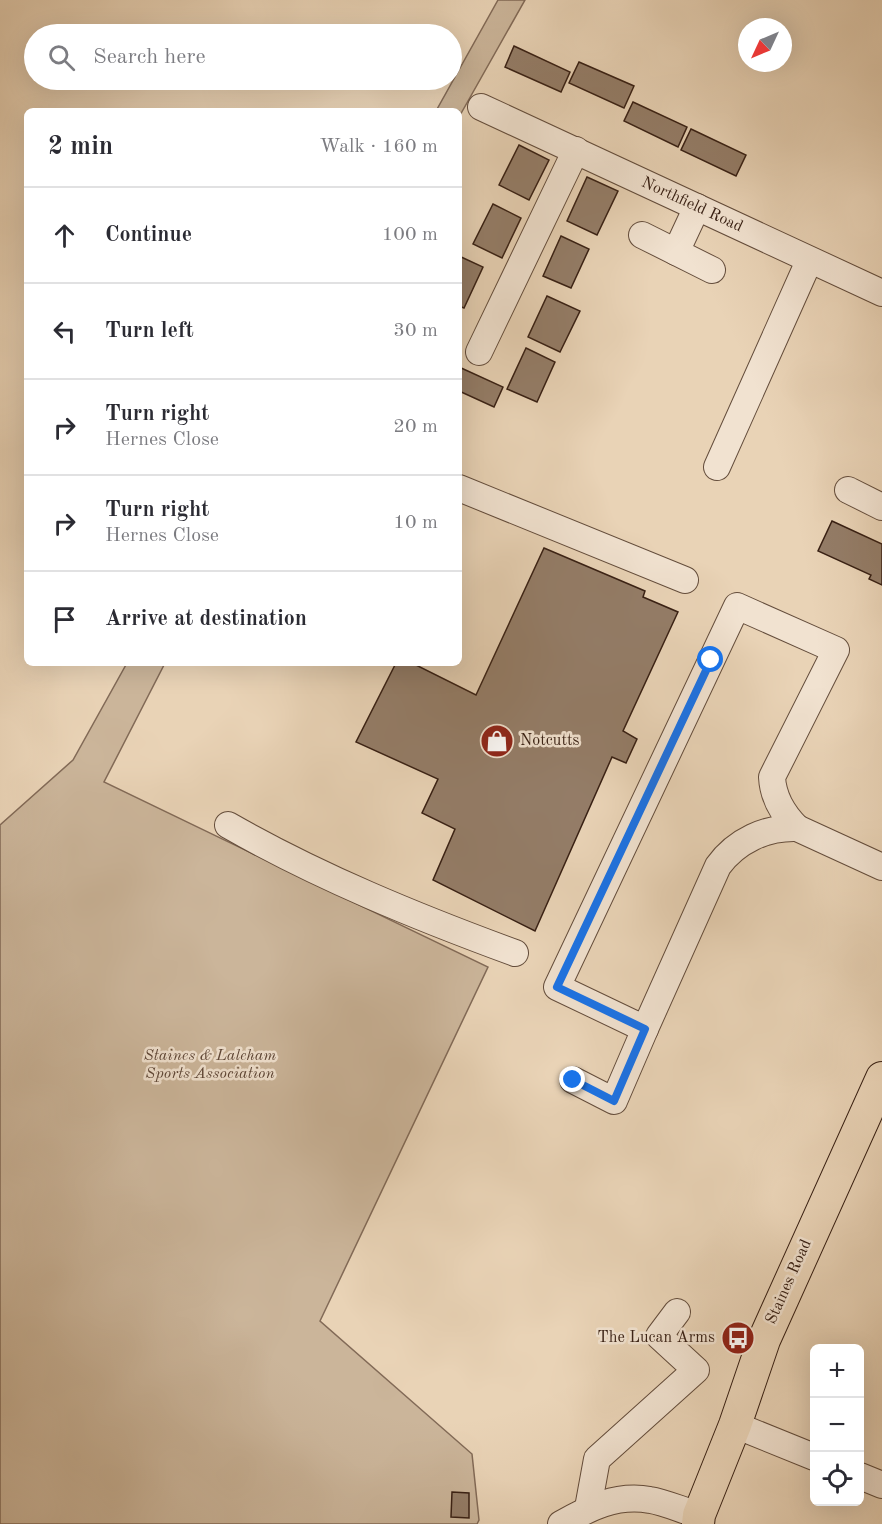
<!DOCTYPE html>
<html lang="en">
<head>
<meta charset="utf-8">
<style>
	body { margin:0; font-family:"Old Standard TT",serif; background:#f2f2f3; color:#2b2b33 }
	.controls { position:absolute; right:18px; bottom:18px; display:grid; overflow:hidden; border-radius:9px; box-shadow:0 6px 24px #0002 }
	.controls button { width:54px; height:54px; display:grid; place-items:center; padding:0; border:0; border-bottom:2px solid #e1e1e2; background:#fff; color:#2b2b33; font:30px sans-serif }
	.compass { position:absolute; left:738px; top:18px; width:54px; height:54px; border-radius:50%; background:#fff; box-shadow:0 6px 24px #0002; rotate:226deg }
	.stop { position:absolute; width:18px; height:18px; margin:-14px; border:4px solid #1a73e8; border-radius:50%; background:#fff }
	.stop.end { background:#1a73e8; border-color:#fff; box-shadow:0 2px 6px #0008 }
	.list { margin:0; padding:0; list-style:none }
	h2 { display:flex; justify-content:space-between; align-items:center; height:78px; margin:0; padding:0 24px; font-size:26px }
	h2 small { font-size:20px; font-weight:400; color:#7c7c81 }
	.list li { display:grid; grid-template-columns:39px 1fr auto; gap:18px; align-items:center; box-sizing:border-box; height:96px; padding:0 24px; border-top:2px solid #e1e1e2 }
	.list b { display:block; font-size:22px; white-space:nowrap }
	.list p { margin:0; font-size:20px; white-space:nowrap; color:#7c7c81 }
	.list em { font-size:20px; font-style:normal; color:#7c7c81 }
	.icon { flex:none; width:33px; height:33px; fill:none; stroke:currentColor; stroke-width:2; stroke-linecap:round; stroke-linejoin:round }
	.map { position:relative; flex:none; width:882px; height:1524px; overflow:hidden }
	.search { position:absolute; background:#fff; box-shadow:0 6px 24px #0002; left:24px; top:24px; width:438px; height:66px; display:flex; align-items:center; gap:15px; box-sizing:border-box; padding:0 21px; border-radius:33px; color:#7c7c81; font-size:22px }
	.panel { position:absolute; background:#fff; box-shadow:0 6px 24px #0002; left:24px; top:108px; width:438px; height:558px; border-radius:9px }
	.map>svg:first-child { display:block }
	.green { fill:#cbb59a; stroke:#826a57; stroke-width:1.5 }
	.building { fill:#947d68; stroke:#382014; stroke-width:1.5 }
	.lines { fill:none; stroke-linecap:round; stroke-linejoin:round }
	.minor-casing { stroke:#644d3c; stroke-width:28 }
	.major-casing { stroke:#382014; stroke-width:34 }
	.minor { stroke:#f1e2d0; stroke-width:26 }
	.major { stroke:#e9d3b6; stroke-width:32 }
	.route { stroke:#1a73e8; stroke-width:8 }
	.labels { text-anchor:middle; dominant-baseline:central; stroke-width:5; stroke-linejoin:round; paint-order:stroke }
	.street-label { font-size:16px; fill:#382014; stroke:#f1e2d0 }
	.poi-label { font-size:16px; fill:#382014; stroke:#f1e2d0; text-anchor:start }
	.park-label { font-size:16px; font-style:italic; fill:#5d4536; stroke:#f1e2d0 }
</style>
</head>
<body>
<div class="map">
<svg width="882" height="1524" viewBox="0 0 882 1524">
	<rect width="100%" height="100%" fill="#e9d3b6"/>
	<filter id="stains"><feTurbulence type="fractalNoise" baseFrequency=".00333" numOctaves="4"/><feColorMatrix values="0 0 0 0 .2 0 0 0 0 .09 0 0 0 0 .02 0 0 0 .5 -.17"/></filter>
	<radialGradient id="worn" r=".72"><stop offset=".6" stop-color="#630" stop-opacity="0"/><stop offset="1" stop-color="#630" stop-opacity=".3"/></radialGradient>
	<!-- green -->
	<g class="green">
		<path d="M498,0H525L459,117V111H436Z"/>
		<path d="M127,663H165L104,782L488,967L320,1321L472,1454L479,1520L477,1524H0V825L73,760Z"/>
	</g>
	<!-- building -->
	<g class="building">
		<path d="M514,46L570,72L561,92L505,67Z"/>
		<path d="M579,62L634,86L624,108L569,83Z"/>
		<path d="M633,102L687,127L678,147L624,121Z"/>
		<path d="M691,129L746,155L736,176L681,150Z"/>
		<path d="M519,145L549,160L529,200L499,185Z"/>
		<path d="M587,177L618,191L597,235L567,221Z"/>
		<path d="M493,204L521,218L502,258L473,244Z"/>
		<path d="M561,236L589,249L571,288L543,276Z"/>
		<path d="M459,256L483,267L464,308L459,306Z"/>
		<path d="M547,296L580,311L560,352L528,337Z"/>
		<path d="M526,348L555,362L537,402L507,389Z"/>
		<path d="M459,367L503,387L494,407L459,391Z"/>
		<path d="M832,521L882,544V585L869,579L871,575L818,551Z"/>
		<path d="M544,548L645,591L643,597L678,612L623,731L637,739L626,763L612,757L535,931L433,880L455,829L422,813L438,779L356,742L396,663H412L476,695Z"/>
		<path d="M452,1492L469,1493V1518L451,1517Z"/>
	</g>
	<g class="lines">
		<!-- minor casing -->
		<g class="minor-casing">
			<g id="minor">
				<path d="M481,107L882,293"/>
				<path d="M642,235L712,270"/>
				<path d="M676,252L697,207"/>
				<path d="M479,352L576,150"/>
				<path d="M717,467L809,261"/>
				<path d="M459,488L685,580"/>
				<path d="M848,490L882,507"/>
				<path d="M737,606L836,650L772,777C773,797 783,814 797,828C766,827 736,841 718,866L645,1029L557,987Z"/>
				<path d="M228,825C319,877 417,917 515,953"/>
				<path d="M797,828L882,867"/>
				<path d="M573,1080L614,1101L645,1029"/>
				<path d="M735,1425L814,1457"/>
				<path d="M860,1476L882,1485"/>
				<path d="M588,1508L597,1459L696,1370L659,1336L677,1312"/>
				<path d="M561,1524C589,1508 616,1494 650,1500C664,1502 684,1511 699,1515"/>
			</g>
		</g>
		<!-- major casing -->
		<g class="major-casing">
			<path id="major" d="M698,1524L699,1515L735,1425L764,1340L882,1078"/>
		</g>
		<!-- minor -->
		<use href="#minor" class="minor"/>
		<!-- major -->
		<use href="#major" class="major"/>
	</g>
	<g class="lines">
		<!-- route -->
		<path class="route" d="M573,1080L614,1101L645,1029L557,987L711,660"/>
	</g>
	<!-- icons -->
	<defs>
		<g id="shop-disc" transform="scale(1.725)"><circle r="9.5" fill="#8f2418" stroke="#f1e2d0"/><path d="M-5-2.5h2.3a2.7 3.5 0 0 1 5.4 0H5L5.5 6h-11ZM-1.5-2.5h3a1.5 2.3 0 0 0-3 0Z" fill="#fff"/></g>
		<g id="bus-disc" transform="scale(1.725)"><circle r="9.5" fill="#8f2418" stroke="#f1e2d0"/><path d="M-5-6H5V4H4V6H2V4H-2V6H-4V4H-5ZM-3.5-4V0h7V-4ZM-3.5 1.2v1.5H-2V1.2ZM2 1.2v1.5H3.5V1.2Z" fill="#fff"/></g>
	</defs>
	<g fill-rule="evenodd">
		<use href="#shop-disc" x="497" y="741"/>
		<use href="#bus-disc" x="738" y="1338"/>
	</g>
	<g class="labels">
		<!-- street labels -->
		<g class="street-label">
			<text transform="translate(692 205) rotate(25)">Northfield Road</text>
			<text transform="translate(789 1282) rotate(-66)">Staines Road</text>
		</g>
		<!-- poi labels -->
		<g class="poi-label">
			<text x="520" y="741">Notcutts</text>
			<text x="715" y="1338" text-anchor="end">The Lucan Arms</text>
		</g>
		<!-- park labels -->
		<g class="park-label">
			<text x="210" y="1056">Staines &amp; Laleham<tspan x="210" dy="18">Sports Association</tspan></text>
		</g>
	</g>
	<rect width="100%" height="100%" filter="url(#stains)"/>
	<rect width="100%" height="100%" fill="url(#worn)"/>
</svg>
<div class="controls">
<button>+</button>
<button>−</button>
<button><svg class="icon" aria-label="locate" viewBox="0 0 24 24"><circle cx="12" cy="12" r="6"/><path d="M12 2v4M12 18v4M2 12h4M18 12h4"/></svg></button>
</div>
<svg class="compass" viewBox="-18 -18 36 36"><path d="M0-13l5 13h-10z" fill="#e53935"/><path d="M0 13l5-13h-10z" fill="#7c7c81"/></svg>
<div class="stop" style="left:711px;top:660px"></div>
<div class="stop end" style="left:573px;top:1080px"></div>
<div class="search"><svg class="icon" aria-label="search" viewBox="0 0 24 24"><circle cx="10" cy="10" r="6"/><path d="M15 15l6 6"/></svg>Search here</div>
<section class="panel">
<h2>2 min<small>Walk · 160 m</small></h2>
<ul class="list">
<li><svg class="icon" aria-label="ahead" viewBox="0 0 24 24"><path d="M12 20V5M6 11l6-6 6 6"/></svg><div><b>Continue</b></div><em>100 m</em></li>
<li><svg class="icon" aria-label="left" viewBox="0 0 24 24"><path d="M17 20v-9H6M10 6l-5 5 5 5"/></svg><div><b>Turn left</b></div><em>30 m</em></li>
<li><svg class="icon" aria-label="right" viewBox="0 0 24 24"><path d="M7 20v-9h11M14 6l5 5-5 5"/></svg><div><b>Turn right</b><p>Hernes Close</p></div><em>20 m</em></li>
<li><svg class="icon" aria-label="right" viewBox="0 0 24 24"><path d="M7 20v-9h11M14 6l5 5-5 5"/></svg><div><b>Turn right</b><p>Hernes Close</p></div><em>10 m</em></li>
<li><svg class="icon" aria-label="arrive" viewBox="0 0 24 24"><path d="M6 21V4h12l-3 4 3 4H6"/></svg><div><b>Arrive at destination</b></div></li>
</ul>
</section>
</div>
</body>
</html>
